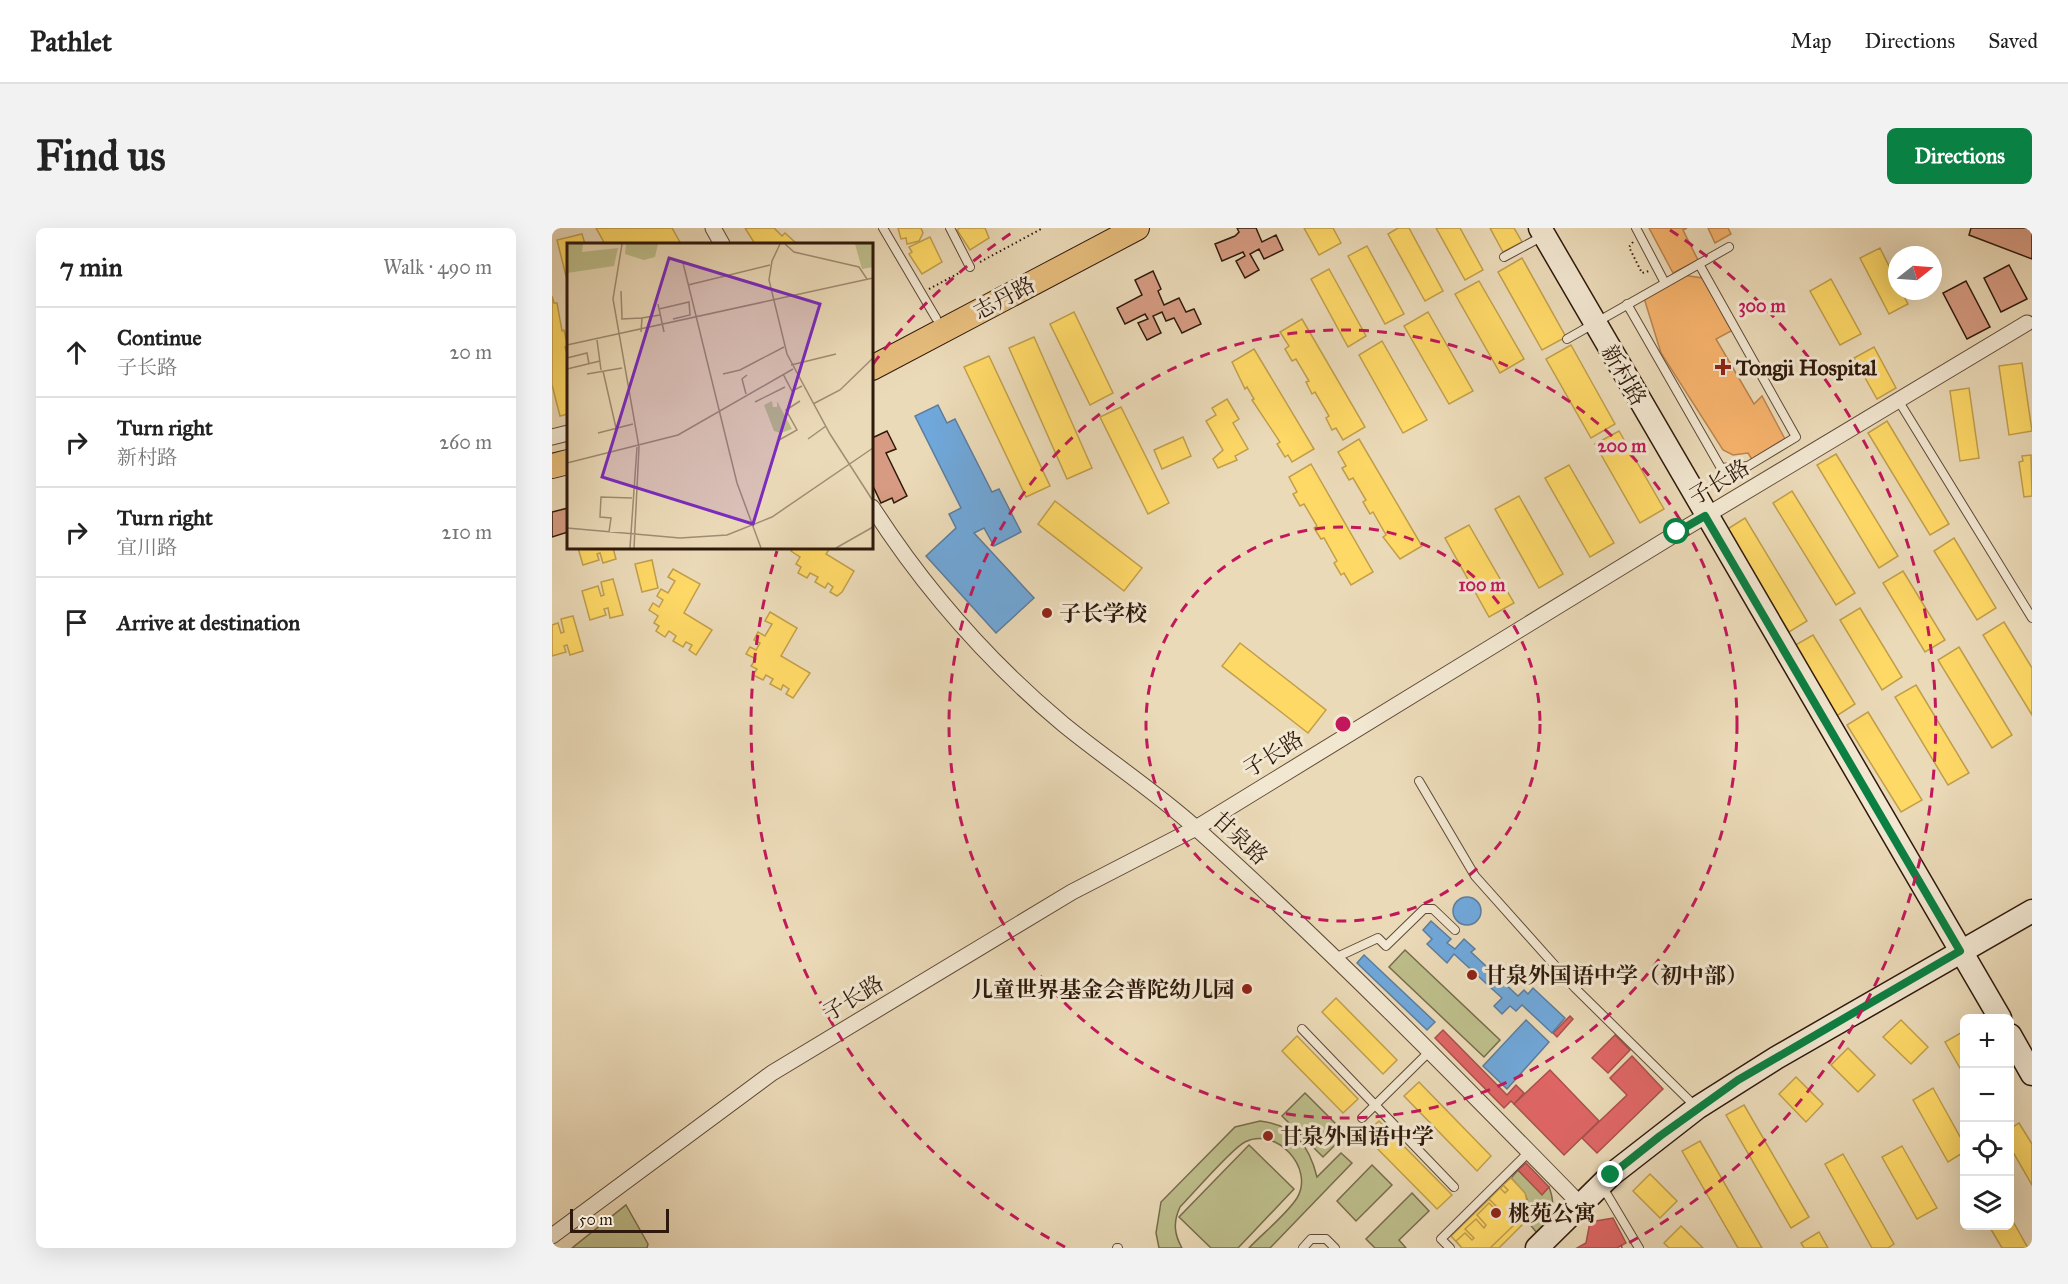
<!DOCTYPE html>
<html lang="en">
<head>
<meta charset="utf-8">
<style>
	body { margin:0; font-family:"IM FELL Great Primer","Noto Serif SC",serif; background:#f2f2f2; color:#222 }
	.controls { position:absolute; right:18px; bottom:18px; display:grid; overflow:hidden; border-radius:9px; box-shadow:0 6px 24px #0002 }
	.controls button { width:54px; height:54px; display:grid; place-items:center; padding:0; border:0; border-bottom:2px solid #e0e0e0; background:#fff; color:#222; font:30px sans-serif }
	.compass { position:absolute; left:1336px; top:18px; width:54px; height:54px; border-radius:50%; background:#fff; box-shadow:0 6px 24px #0002; rotate:73deg }
	.scale { position:absolute; left:18px; bottom:15px; width:99px; box-sizing:border-box; padding-left:6px; border:3px solid #2f190c; border-top:0; font-size:16px; line-height:21px; white-space:nowrap; color:#2f190c; -webkit-text-stroke:4px #f2e7d1; paint-order:stroke }
	.stop { position:absolute; width:18px; height:18px; margin:-14px; border:4px solid #0b8043; border-radius:50%; background:#fff }
	.stop.end { background:#0b8043; border-color:#fff; box-shadow:0 2px 6px #0008 }
	.list { margin:0; padding:0; list-style:none }
	h2 { display:flex; justify-content:space-between; align-items:center; height:78px; margin:0; padding:0 24px; font-size:26px }
	h2 small { font-size:20px; font-weight:400; color:#767676 }
	.list li { display:grid; grid-template-columns:39px 1fr auto; gap:18px; align-items:center; box-sizing:border-box; height:90px; padding:0 24px; border-top:2px solid #e0e0e0 }
	.list b { display:block; font-size:22px; white-space:nowrap }
	.list p { margin:0; font-size:20px; white-space:nowrap; color:#767676 }
	.list em { font-size:20px; font-style:normal; color:#767676 }
	.icon { flex:none; width:33px; height:33px; fill:none; stroke:currentColor; stroke-width:2; stroke-linecap:round; stroke-linejoin:round }
	.map { position:relative; flex:none; width:1480px; height:1020px; overflow:hidden; border-radius:9px }
	header { display:flex; align-items:center; gap:36px; box-sizing:border-box; height:84px; padding:0 30px; background:#fff; border-bottom:2px solid #e0e0e0 }
	header strong { font-size:28px }
	nav { display:flex; gap:33px; margin-inline-start:auto; font-size:21px }
	.intro { display:flex; align-items:center; justify-content:space-between; box-sizing:border-box; height:144px; padding:0 36px }
	h1 { margin:0; font-size:42px }
	.button { padding:15px 27px; border-radius:9px; background:#0b8043; color:#fff; font-size:21px; font-weight:700 }
	main { display:flex; gap:36px; padding:0 36px }
	aside { flex:1; background:#fff; border-radius:9px; box-shadow:0 6px 24px #0002 }
	.map>svg:first-child { display:block }
	.green { fill:#bdbe8b; stroke:#766c4c; stroke-width:1.5 }
	.homes { fill:#ffd966; stroke:#c19f4b; stroke-width:1.5 }
	.shops { fill:#e06666; stroke:#ab4f4b; stroke-width:1.5 }
	.schools { fill:#6fa8dc; stroke:#5c7d9e; stroke-width:1.5 }
	.health { fill:#f6b26b; stroke:#ba844e; stroke-width:1.5 }
	.building { fill:#d69b82; stroke:#2f190c; stroke-width:1.5 }
	.lines { fill:none; stroke-linecap:round; stroke-linejoin:round }
	.lane-casing { stroke:#5e4937; stroke-width:10 }
	.street-casing { stroke:#5e4937; stroke-width:17 }
	.secondary-casing { stroke:#2f190c; stroke-width:25 }
	.primary-casing { stroke:#2f190c; stroke-width:26 }
	.path { stroke:#2f190c; stroke-width:2; stroke-dasharray:1.5 3; stroke-linecap:butt }
	.lane { stroke:#f2e7d1; stroke-width:8 }
	.street { stroke:#f2e7d1; stroke-width:15 }
	.secondary { stroke:#f2e7d1; stroke-width:22 }
	.primary { stroke:#e6bd7c; stroke-width:24 }
	.route { stroke:#0b8043; stroke-width:8 }
	.ring { fill:none; stroke:#c2185b; stroke-width:3; stroke-dasharray:10 8 }
	.poi-dot { fill:#8f2418; stroke:#f2e7d1; stroke-width:2 }
	.labels { text-anchor:middle; dominant-baseline:central; stroke-width:6; stroke-linejoin:round; paint-order:stroke }
	.street-label { font-size:22px; fill:#2f190c; stroke:#f2e7d1 }
	.poi-label { font-size:22px; font-weight:bold; fill:#2f190c; stroke:#f2e7d1; text-anchor:start }
	.inset-road { fill:none; stroke:#a08d73; stroke-width:1.5 }
	.view { fill:#7b2cbf; fill-opacity:0.15; stroke:#7b2cbf; stroke-width:3 }
	.inset-edge { fill:none; stroke:#2f190c; stroke-width:3 }
	.centre { fill:#c2185b; stroke:#f2e7d1; stroke-width:3 }
	.ring-label { font-size:18px; text-anchor:middle; font-weight:bold; fill:#c2185b; stroke:#f2e7d1; stroke-width:6; stroke-linejoin:round; paint-order:stroke }
</style>
</head>
<body>
<header>
<strong>Pathlet</strong>
<nav><a>Map</a><a>Directions</a><a>Saved</a></nav>
</header>
<div class="intro"><h1>Find us</h1><a class="button">Directions</a></div>
<main>
<aside>
<h2>7 min<small>Walk · 490 m</small></h2>
<ul class="list">
<li><svg class="icon" aria-label="ahead" viewBox="0 0 24 24"><path d="M12 20V5M6 11l6-6 6 6"/></svg><div><b>Continue</b><p>子长路</p></div><em>20 m</em></li>
<li><svg class="icon" aria-label="right" viewBox="0 0 24 24"><path d="M7 20v-9h11M14 6l5 5-5 5"/></svg><div><b>Turn right</b><p>新村路</p></div><em>260 m</em></li>
<li><svg class="icon" aria-label="right" viewBox="0 0 24 24"><path d="M7 20v-9h11M14 6l5 5-5 5"/></svg><div><b>Turn right</b><p>宜川路</p></div><em>210 m</em></li>
<li><svg class="icon" aria-label="arrive" viewBox="0 0 24 24"><path d="M6 21V4h12l-3 4 3 4H6"/></svg><div><b>Arrive at destination</b></div></li>
</ul>
</aside>
<div class="map">
<svg width="1480" height="1020" viewBox="0 0 1480 1020">
	<rect width="100%" height="100%" fill="#ebdab8"/>
	<filter id="stains"><feTurbulence type="fractalNoise" baseFrequency=".00333" numOctaves="4"/><feColorMatrix values="0 0 0 0 .2 0 0 0 0 .09 0 0 0 0 .02 0 0 0 .5 -.17"/></filter>
	<radialGradient id="worn" r=".72"><stop offset=".6" stop-color="#630" stop-opacity="0"/><stop offset="1" stop-color="#630" stop-opacity=".3"/></radialGradient>
	<!-- green -->
	<g class="green">
		<path d="M853,722L948,812L932,829L837,739Z"/>
		<path d="M753,865L794,906L771,929L730,888Z"/>
		<path d="M708,893C742,897 757,917 765,949L789,925L800,935L718,1020H697C710,1006 735,986 745,970C763,940 724,898 693,914C680,920 641,966 628,979C621,994 622,1006 630,1020H607L604,1005L609,974L683,899Z"/>
		<path d="M697,917L742,961L686,1020H659L627,989Z"/>
		<path d="M820,937L840,957L804,993L785,973Z"/>
		<path d="M966,942L990,966L997,959C1005,980 1000,990 985,1005L975,993L977,990L973,986C982,971 968,960 959,950Z"/>
		<path d="M860,965L877,983L847,1012L854,1020H823L814,1011Z"/>
		<path d="M74,977L96,1016L95,1020H20Z"/>
	</g>
	<!-- homes -->
	<g class="homes">
		<path d="M44,0H120L129,16H53Z"/>
		<path d="M193,0H222L230,8L233,5L245,16H203Z"/>
		<path d="M346,0H369L371,5L367,13L355,16L354,10L349,11Z"/>
		<path d="M408,0H433L437,10L418,22L405,2Z"/>
		<path d="M752,0H781L789,15L767,27Z"/>
		<path d="M846,0H857L891,63L873,73L836,6Z"/>
		<path d="M884,0H908L931,42L913,52Z"/>
		<path d="M938,0H962L970,14L951,24Z"/>
		<path d="M30,6L33,16H16V48H14L5,12Z"/>
		<path d="M378,9L390,34L370,46L357,26L360,24L357,19Z"/>
		<path d="M815,18L852,86L833,96L796,28Z"/>
		<path d="M1328,20L1345,54V63H1349L1356,76L1337,86L1308,30Z"/>
		<path d="M970,30L1014,109L990,122L946,44Z"/>
		<path d="M777,41L814,108L796,119L759,51Z"/>
		<path d="M1279,51L1309,106L1288,117L1258,63Z"/>
		<path d="M927,53L972,131L948,145L903,66Z"/>
		<path d="M0,68L2,75H5L10,103L12,102L16,119H13L16,128V186L8,188L0,157Z"/>
		<path d="M522,84L561,165L538,177L498,96Z"/>
		<path d="M876,84L921,163L897,176L852,98Z"/>
		<path d="M750,91L813,199L791,212L784,200L780,202L774,190L777,188L763,164L760,166L754,154L757,153L744,131L740,133L733,121L737,118L728,104Z"/>
		<path d="M482,109L540,240L515,251L457,120Z"/>
		<path d="M830,113L875,192L851,205L807,127Z"/>
		<path d="M1019,117L1063,196L1039,210L994,131Z"/>
		<path d="M1322,119L1344,160L1325,171L1302,130Z"/>
		<path d="M702,121L762,221L740,234L736,227L733,229L725,216L728,214L700,172L702,171L695,159L693,161L680,134Z"/>
		<path d="M437,128L498,258L474,269L412,139Z"/>
		<path d="M1470,135L1480,203L1457,207L1447,138Z"/>
		<path d="M1417,160L1427,230L1408,233L1398,163Z"/>
		<path d="M675,171L687,191L681,195L696,221L683,228L685,232L666,240L661,231L671,222L654,193L664,187L660,180Z"/>
		<path d="M569,179L617,275L596,286L548,189Z"/>
		<path d="M1335,193L1397,296L1378,307L1316,205Z"/>
		<path d="M1067,203L1112,281L1088,295L1043,216Z"/>
		<path d="M631,209L639,228L610,241L602,222Z"/>
		<path d="M807,211L870,318L848,331L831,309L834,307L821,284L818,286L811,274L814,272L801,250L797,252L790,240L794,238L786,224Z"/>
		<path d="M1284,226L1346,328L1327,340L1265,237Z"/>
		<path d="M1479,227L1480,268L1472,269L1467,234L1471,233L1470,228Z"/>
		<path d="M759,236L821,344L799,357L792,345L789,347L782,335L785,333L772,310L769,311L762,300L765,298L752,276L748,278L741,266L745,264L737,249Z"/>
		<path d="M1017,237L1062,315L1038,329L993,250Z"/>
		<path d="M1240,263L1303,365L1284,377L1221,275Z"/>
		<path d="M967,268L1011,346L987,360L943,281Z"/>
		<path d="M503,273L590,340L572,363L486,296Z"/>
		<path d="M1193,290L1255,393L1237,404L1174,302Z"/>
		<path d="M917,297L962,375L937,389L893,310Z"/>
		<path d="M1402,310L1444,380L1425,392L1382,323Z"/>
		<path d="M26,320H61L64,331L51,335L48,325L45,326L47,332L31,337Z"/>
		<path d="M241,320H278L274,326L302,343L290,364L285,368L278,364L281,359L276,355L273,360L263,354L266,349L258,345L255,350L246,345L249,339L244,336L248,329L239,323Z"/>
		<path d="M100,332L106,360L90,364L83,336Z"/>
		<path d="M121,341L148,356L132,385L160,402L144,427L137,422L140,417L134,414L131,419L121,413L124,408L117,403L113,409L104,403L107,398L102,395L106,388L97,382L101,375L107,379L111,372L105,368L109,361L116,365L123,353L116,349Z"/>
		<path d="M1351,343L1393,412L1373,424L1331,355Z"/>
		<path d="M61,351L71,387L58,390L56,380L52,381L54,387L38,392L30,363L46,358L49,368L52,367L49,354Z"/>
		<path d="M1308,380L1350,449L1330,462L1288,392Z"/>
		<path d="M218,384L245,400L229,428L258,445L241,470L234,466L237,461L231,457L229,462L218,456L221,451L214,447L211,452L201,447L205,441L199,438L204,431L194,426L198,419L204,422L208,415L202,412L206,404L213,408L220,396L213,393Z"/>
		<path d="M21,388L31,423L18,427L15,417L12,418L14,424L0,428V397L6,395L9,405L12,404L9,391Z"/>
		<path d="M1452,394L1480,440V487L1431,407Z"/>
		<path d="M1261,407L1303,476L1283,489L1240,419Z"/>
		<path d="M688,415L774,482L756,505L670,438Z"/>
		<path d="M1407,419L1460,507L1440,520L1386,432Z"/>
		<path d="M1364,457L1417,545L1396,557L1343,469Z"/>
		<path d="M1316,484L1370,572L1349,584L1295,497Z"/>
		<path d="M784,770L845,832L831,846L770,784Z"/>
		<path d="M1349,792L1376,819L1359,836L1331,809Z"/>
		<path d="M1412,803V847L1393,814Z"/>
		<path d="M745,808L806,871L791,885L730,823Z"/>
		<path d="M1296,820L1323,847L1306,864L1279,837Z"/>
		<path d="M1244,849L1271,876L1254,894L1227,866Z"/>
		<path d="M867,854L939,928L925,943L852,868Z"/>
		<path d="M1381,860L1412,916V924L1396,934L1361,872Z"/>
		<path d="M1192,877L1257,989L1239,1000L1174,887Z"/>
		<path d="M827,893L900,967L885,981L812,907Z"/>
		<path d="M1467,895L1480,916V957L1458,919V901Z"/>
		<path d="M1148,913L1210,1020H1186L1130,923Z"/>
		<path d="M1350,918L1385,980L1365,991L1330,929Z"/>
		<path d="M1291,926L1342,1016L1336,1020H1320L1273,936Z"/>
		<path d="M1098,946L1125,973L1108,990L1081,963Z"/>
		<path d="M959,950L973,965L976,977L973,986L977,990L947,1020H910L899,1008Z"/>
		<path d="M959,950L973,965L976,977L974,984L967,979L957,989L963,996L938,1020H910L904,1013L913,1005L920,1012L922,1010L913,1001L924,991L932,1000L934,997L925,987L937,975L945,983L947,981L937,971L948,960L953,965L956,962L951,957Z"/>
		<path d="M1458,988L1476,1020H1450L1437,998H1458Z"/>
		<path d="M1129,998L1151,1020H1117L1112,1015Z"/>
		<path d="M1267,1004L1276,1020H1252L1249,1015Z"/>
	</g>
	<!-- shops -->
	<g class="shops">
		<path d="M1018,788L1021,791L1005,809L1001,805Z"/>
		<path d="M891,802L955,867L964,857L972,865L962,876L959,873L952,880L883,810Z"/>
		<path d="M1063,807L1078,822L1056,845L1040,830Z"/>
		<path d="M1080,828L1111,861L1045,925L1030,910L1075,867L1058,850Z"/>
		<path d="M998,842L1047,893L1012,927L962,876Z"/>
		<path d="M974,935L997,959L990,967L966,942Z"/>
		<path d="M1061,990L1074,1015L1065,1020H1025L1034,1015L1038,994Z"/>
	</g>
	<!-- schools -->
	<g class="schools">
		<path d="M386,177L395,195L403,191L440,264L447,261L469,304L442,318L432,300L422,305L482,370L444,405L374,328L404,300L397,286L409,280L363,188Z"/>
		<circle cx="915" cy="683" r="14"/>
		<path d="M879,693L899,711L895,715L903,721L912,711L923,721L919,724L966,768L972,762L976,766L981,760L1013,790L1000,805L970,777L964,783L958,778L950,786L942,778L950,770L902,726L895,735L875,716L880,711L871,702Z"/>
		<path d="M812,727L883,794L875,802L805,735Z"/>
		<path d="M974,792L997,814L955,861L931,838Z"/>
	</g>
	<!-- health -->
	<g class="health">
		<path d="M1097,0H1135L1131,2L1146,32L1121,45Z"/>
		<path d="M1156,0H1176L1179,6L1163,15Z"/>
		<path d="M1130,47L1151,50L1181,102L1164,111L1202,176L1210,168L1234,213L1201,233L1196,225L1181,227L1171,222L1109,125L1092,70Z"/>
	</g>
	<!-- building -->
	<g class="building">
		<path d="M685,0H704L710,14L724,7L731,22L712,31L707,21L698,26L707,42L693,50L684,33L693,28L691,24L670,33L663,16L683,8L687,4Z"/>
		<path d="M1419,0H1480V31L1417,7Z"/>
		<path d="M1457,37L1475,71L1449,84L1432,50Z"/>
		<path d="M601,43L609,61L606,63L612,77L627,70L634,84L642,81L649,96L630,105L622,90L614,93L610,84L601,88L609,105L595,112L586,95L596,91L593,86L573,96L565,80L590,67L583,52Z"/>
		<path d="M1414,53L1438,99L1415,111L1391,65Z"/>
		<path d="M335,203L344,221L334,225L355,268L342,275L340,270L329,275L320,256V210Z"/>
		<path d="M16,280V304L0,309V284Z"/>
	</g>
	<g class="lines">
		<!-- lane casing -->
		<g class="lane-casing">
			<g id="lane">
				<path d="M331,0L384,90"/>
				<path d="M398,0L418,39"/>
				<path d="M1084,0L1113,55"/>
				<path d="M952,29L991,8"/>
				<path d="M1075,76L1169,240L1196,238L1244,209L1147,36"/>
				<path d="M1015,111L1177,19"/>
				<path d="M1346,172L1480,390"/>
				<path d="M867,553L923,648L1023,760L1144,879"/>
				<path d="M783,730L826,710L834,718L872,681H881L903,702"/>
				<path d="M750,801L902,959"/>
				<path d="M810,890L878,823"/>
				<path d="M1050,958L1087,1020"/>
				<path d="M565,1020H566"/>
				<path d="M751,1020L759,1011H774L783,1020"/>
				<path d="M898,1020L889,1011L977,924"/>
			</g>
		</g>
		<!-- street casing -->
		<g class="street-casing">
			<g id="street">
				<path d="M161,0L170,16"/>
				<path d="M0,209L16,205"/>
				<path d="M320,279C372,360 437,434 511,496C555,532 603,563 645,601C778,721 903,848 1028,976"/>
				<path d="M0,1008L220,845L520,664L644,600L1125,305L1475,95"/>
			</g>
		</g>
		<!-- secondary casing -->
		<g class="secondary-casing">
			<g id="secondary">
				<path d="M988,0L1448,790"/>
				<path d="M1458,807L1480,846"/>
				<path d="M985,1020L1059,947L1145,880L1224,830L1480,683"/>
			</g>
		</g>
		<!-- primary casing -->
		<g class="primary-casing">
			<g id="primary">
				<path d="M320,140L585,0"/>
				<path d="M0,238L16,234"/>
			</g>
		</g>
		<!-- path -->
		<g class="path">
			<path d="M1081,14L1077,19L1090,45L1097,43"/>
			<path d="M428,34L491,0"/>
			<path d="M377,61L409,44"/>
		</g>
		<!-- lane -->
		<use href="#lane" class="lane"/>
		<!-- street -->
		<use href="#street" class="street"/>
		<!-- secondary -->
		<use href="#secondary" class="secondary"/>
		<!-- primary -->
		<use href="#primary" class="primary"/>
	</g>
	<g class="lines">
		<!-- route -->
		<path class="route" d="M1059,947L1108,908L1186,852L1408,723L1153,288L1125,304"/>
	</g>
	<!-- distance rings -->
	<g class="ring">
		<circle cx="791" cy="496" r="197"/>
		<circle cx="791" cy="496" r="394"/>
		<path d="M513 1019A592 592 0 0 1 225 323M321 136A592 592 0 0 1 464 2M1118 2A592 592 0 0 1 1069 1019"/>
	</g>
	<!-- markers -->
	<g class="poi-dot">
		<path d="M1168 130h6v6h6v6h-6v6h-6v-6h-6v-6h6z"/>
		<circle cx="495" cy="385" r="6"/>
		<circle cx="920" cy="747" r="6"/>
		<circle cx="695" cy="761" r="6"/>
		<circle cx="716" cy="908" r="6"/>
		<circle cx="944" cy="985" r="6"/>
	</g>
	<g class="labels">
		<!-- street labels -->
		<g class="street-label">
			<text transform="translate(452 70) rotate(-28)">志丹路</text>
			<text transform="translate(1072 147) rotate(60)">新村路</text>
			<text transform="translate(1167 254) rotate(-31)">子长路</text>
			<text transform="translate(721 526) rotate(-32)">子长路</text>
			<text transform="translate(688 610) rotate(43)">甘泉路</text>
			<text transform="translate(301 770) rotate(-31)">子长路</text>
		</g>
		<!-- poi labels -->
		<g class="poi-label">
			<text x="1184" y="139">Tongji Hospital</text>
			<text x="507" y="385">子长学校</text>
			<text x="932" y="747">甘泉外国语中学（初中部）</text>
			<text x="683" y="761" text-anchor="end">儿童世界基金会普陀幼儿园</text>
			<text x="728" y="908">甘泉外国语中学</text>
			<text x="956" y="985">桃苑公寓</text>
		</g>
	</g>
	<!-- overview -->
	<g transform="translate(15 15)">
		<rect width="306" height="306" fill="#ebdab8"/>
		<path d="M0,1H16L15,9L51,5L47,23L0,30ZM59,1H91L88,14L77,17L58,11ZM288,1H306V24L295,26ZM205,158L206,164H210V158L225,186L214,190L207,188L197,162Z" fill="#bdbe8b"/>
		<path class="inset-road" d="M55,1L46,56L72,204L67,305M213,1L205,18L202,37L220,111L263,191L306,258M218,1L227,9L292,24L300,36M116,20L170,240L194,305M121,42L203,22M54,48L55,75M91,61L97,89M92,66L122,59L123,72L106,76M54,76L75,75M74,89L75,75L93,72M30,97L34,127M0,102L306,35M0,115L20,110L22,121M224,122L269,111M0,126L33,118M36,128L49,185M20,131L55,125M156,131L173,127L217,104M216,131L225,148L235,143M179,151L175,136L180,132M188,159L218,144M246,161L273,147L306,115M31,190L66,181M241,196L259,183M212,197L230,187L219,167L233,158M0,220L111,192L226,126M0,285L113,295L160,292L205,274L306,205M42,289L44,275L33,274L34,254L65,255M63,305L70,204M269,305L306,284"/>
		<path class="view" d="M102,15L253,61L186,281L35,234Z"/>
		<rect width="306" height="306" class="inset-edge"/>
	</g>
	<circle cx="791" cy="496" r="9" class="centre"/>
	<g class="ring-label">
		<text x="1210" y="84">300 m</text>
		<text x="1070" y="224">200 m</text>
		<text x="930" y="363">100 m</text>
	</g>
	<rect width="100%" height="100%" filter="url(#stains)"/>
	<rect width="100%" height="100%" fill="url(#worn)"/>
</svg>
<div class="controls">
<button>+</button>
<button>−</button>
<button><svg class="icon" aria-label="locate" viewBox="0 0 24 24"><circle cx="12" cy="12" r="6"/><path d="M12 2v4M12 18v4M2 12h4M18 12h4"/></svg></button>
<button><svg class="icon" aria-label="layers" viewBox="0 0 24 24"><path d="M12 4l9 5-9 5-9-5zM3 14l9 5 9-5"/></svg></button>
</div>
<svg class="compass" viewBox="-18 -18 36 36"><path d="M0-13l5 13h-10z" fill="#e53935"/><path d="M0 13l5-13h-10z" fill="#767676"/></svg>
<div class="scale">50 m</div>
<div class="stop" style="left:1125px;top:304px"></div>
<div class="stop end" style="left:1059px;top:947px"></div>
</div>
</main>
</body>
</html>
